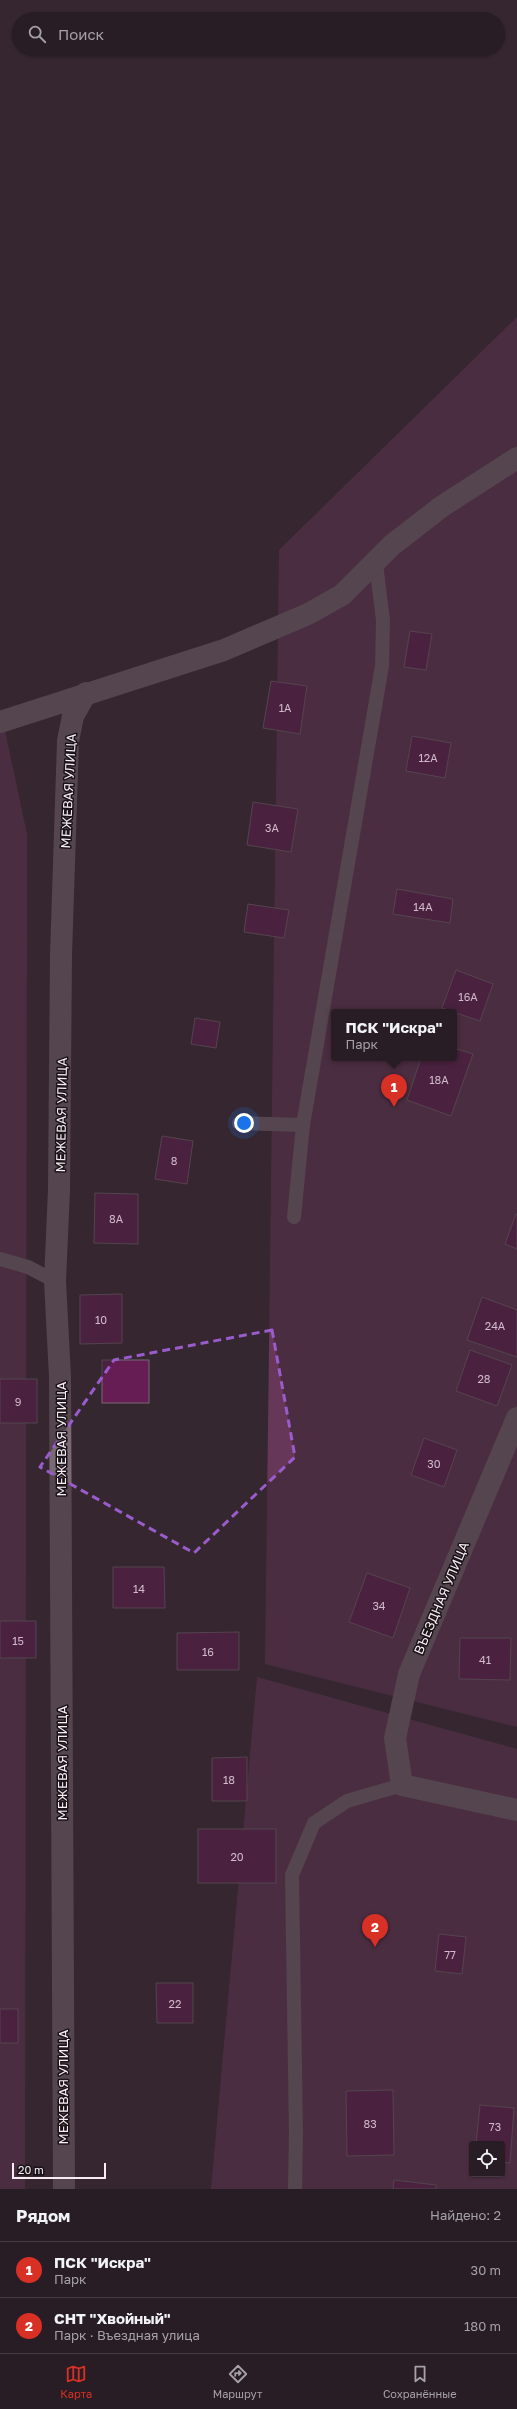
<!DOCTYPE html>
<html lang="ru">
<head>
<meta charset="utf-8">
<style>
	body { margin:0; font-family:"Golos Text",sans-serif; background:#342a31; color:#f1f3f6 }
	.controls { position:absolute; right:12px; bottom:12px; display:grid; overflow:hidden; border-radius:4px; box-shadow:0 1px 3px #0004 }
	.controls button { width:36px; height:36px; display:grid; place-items:center; padding:0; border:0; border-bottom:1px solid #443b41; background:#281d24; color:#f1f3f6; font:20px sans-serif }
	.scale { position:absolute; left:12px; bottom:10px; width:94px; box-sizing:border-box; padding-left:4px; border:2px solid #f7edf3; border-top:0; font-size:11px; line-height:14px; white-space:nowrap; color:#f7edf3; -webkit-text-stroke:3px #191216; paint-order:stroke }
	.you { position:absolute; left:244px; top:1123px; width:14px; height:14px; margin:-10px; border:3px solid #fff; border-radius:50%; background:#1a73e8; box-shadow:0 0 0 6px #1a73e833 }
	.badge { display:grid; place-items:center; width:26px; height:26px; border-radius:50%; background:#d93025; color:#fff; font-size:13px; font-weight:700 }
	.pin { position:absolute; translate:-50% -33px; filter:drop-shadow(0 1px 2px #0008) }
	.pin::after { content:''; position:absolute; top:21px; width:14px; height:12px; background:inherit; clip-path:polygon(0 0,100% 0,50% 100%) }
	.popup { position:absolute; left:331px; top:1009px; width:126px; height:52px; box-sizing:border-box; display:grid; place-content:center; border-radius:4px; background:#281d24; filter:drop-shadow(0 1px 3px #0005); font-size:13px; white-space:nowrap; color:#a5a2a6 }
	.popup b { font-size:15px; color:#f1f3f6 }
	.popup::after { content:''; position:absolute; left:50%; top:100%; margin-left:-8px; border:8px solid transparent; border-top-color:#281d24 }
	.list { margin:0; padding:0; list-style:none }
	h2 { display:flex; justify-content:space-between; align-items:center; height:52px; margin:0; padding:0 16px; font-size:17px }
	h2 small { font-size:13px; font-weight:400; color:#a5a2a6 }
	.list li { display:grid; grid-template-columns:26px 1fr auto; gap:12px; align-items:center; box-sizing:border-box; height:56px; padding:0 16px; border-top:1px solid #443b41 }
	.list b { display:block; font-size:15px; white-space:nowrap }
	.list p { margin:0; font-size:13px; white-space:nowrap; color:#a5a2a6 }
	.list em { font-size:13px; font-style:normal; color:#a5a2a6 }
	.icon { flex:none; width:22px; height:22px; fill:none; stroke:currentColor; stroke-width:2; stroke-linecap:round; stroke-linejoin:round }
	.map { position:relative; flex:none; width:517px; height:2189px; overflow:hidden }
	.search { position:absolute; background:#281d24; box-shadow:0 1px 3px #0004; left:12px; right:12px; top:12px; height:44px; display:flex; align-items:center; gap:10px; box-sizing:border-box; padding:0 14px; border-radius:22px; color:#a5a2a6; font-size:15px }
	.sheet { height:164px; background:#281d24 }
	nav { display:flex; justify-content:space-around; align-items:center; box-sizing:border-box; height:56px; border-top:1px solid #443b41; background:#281d24; font-size:11px; color:#a5a2a6 }
	nav a { display:grid; justify-items:center; gap:2px }
	nav .on { color:#d93025 }
	.map>svg:first-child { display:block }
	.green { fill:#663758; fill-rule:evenodd }
	.building { fill:#651d53; stroke:#786872 }
	.lines { fill:none; stroke-linecap:round; stroke-linejoin:round }
	.service { stroke:#7a6a74; stroke-width:14 }
	.minor { stroke:#7a6a74; stroke-width:22 }
	.marked { fill:none; stroke:#9a5ccc; stroke-width:3; stroke-dasharray:8 5; stroke-linejoin:round }
	.labels { text-anchor:middle; dominant-baseline:central; stroke-width:3; stroke-linejoin:round; paint-order:stroke }
	.number-label { font-size:11px; fill:#d2b9cb }
	.street-label { font-size:13px; fill:#f7edf3; stroke:#191216 }
</style>
</head>
<body>
<div class="map">
<svg width="517" height="2189" viewBox="0 0 517 2189">
	<rect width="100%" height="100%" fill="#352730"/>
	<!-- green -->
	<g class="green">
		<path d="M517,317V1727L265,1664L279,550ZM334,1012H454V1058H334Z"/>
		<path d="M0,707L27,834L25,2189H0Z"/>
		<path d="M257,1677L517,1749V2189H211ZM472,2144H502V2174H472Z"/>
	</g>
	<!-- building -->
	<g class="building">
		<path d="M410,631L432,634L426,670L404,667Z"/>
		<path d="M271,681L307,686L300,734L263,728Z"/>
		<path d="M412,736L451,743L445,778L406,771Z"/>
		<path d="M253,802L298,809L291,852L247,845Z"/>
		<path d="M397,889L453,899L450,923L393,914Z"/>
		<path d="M248,904L289,910L284,938L244,932Z"/>
		<path d="M456,970L493,984L480,1021L442,1008Z"/>
		<path d="M195,1018L220,1022L216,1048L191,1044Z"/>
		<path d="M454,1048L473,1054L451,1116L407,1100L421,1058H454Z"/>
		<path d="M162,1136L193,1141L187,1184L155,1179Z"/>
		<path d="M95,1193L138,1194V1244L94,1243Z"/>
		<path d="M516,1214H517V1249L505,1244Z"/>
		<path d="M122,1294V1343L80,1344V1295Z"/>
		<path d="M482,1297L517,1310V1357L467,1340Z"/>
		<path d="M470,1350L512,1365L497,1406L456,1391Z"/>
		<rect x="102" y="1360" width="47" height="43"/>
		<rect x="0" y="1379" width="37" height="44"/>
		<path d="M424,1438L457,1450L444,1487L411,1475Z"/>
		<path d="M113,1567H164L165,1608H113Z"/>
		<path d="M367,1573L410,1588L393,1638L349,1622Z"/>
		<rect x="0" y="1621" width="36" height="37"/>
		<path d="M239,1632V1670H177V1633Z"/>
		<path d="M460,1638H511L510,1680L459,1679Z"/>
		<path d="M247,1757V1801H212V1758Z"/>
		<rect x="198" y="1829" width="78" height="54"/>
		<path d="M439,1934L466,1937L462,1974L435,1971Z"/>
		<path d="M156,1983H193V2023H157Z"/>
		<rect x="0" y="2009" width="18" height="34"/>
		<path d="M393,2090L394,2155L347,2156L346,2091Z"/>
		<path d="M480,2105L514,2108L510,2163L502,2162V2144H476Z"/>
		<path d="M394,2180L436,2185V2189H393Z"/>
	</g>
	<g class="lines">
		<!-- service -->
		<g class="service">
			<path d="M239,1123L303,1125"/>
			<path d="M294,1217L303,1125L382,666L383,620L376,564"/>
			<path d="M0,1259L28,1267L55,1281"/>
			<path d="M295,2189L296,2134L292,1875L314,1823L347,1801L402,1785"/>
		</g>
		<!-- minor -->
		<g class="minor">
			<path d="M0,722L224,650L308,614L342,595L392,545L441,507L517,458"/>
			<path d="M517,1418L409,1674L395,1738L402,1785L517,1810"/>
			<path d="M64,2189L60,1377L55,1281L59,1190L61,955L68,741L73,716L86,693"/>
		</g>
	</g>
	<!-- marked area -->
	<path d="M0 0H517V2189H0ZM272,1330L295,1457L194,1553L40,1467L114,1360Z" fill="#352730" fill-opacity=".55" fill-rule="evenodd"/>
	<path class="marked" d="M272,1330L295,1457L194,1553L40,1467L114,1360Z"/>
	<g class="labels">
		<!-- number labels -->
		<g class="number-label">
			<text x="285" y="707">1А</text>
			<text x="428" y="757">12А</text>
			<text x="272" y="827">3А</text>
			<text x="423" y="906">14А</text>
			<text x="468" y="996">16А</text>
			<text x="439" y="1079">18А</text>
			<text x="174" y="1160">8</text>
			<text x="116" y="1218">8А</text>
			<text x="101" y="1319">10</text>
			<text x="495" y="1325">24А</text>
			<text x="484" y="1378">28</text>
			<text x="18" y="1401">9</text>
			<text x="434" y="1463">30</text>
			<text x="139" y="1588">14</text>
			<text x="379" y="1605">34</text>
			<text x="18" y="1640">15</text>
			<text x="208" y="1651">16</text>
			<text x="485" y="1659">41</text>
			<text x="229" y="1779">18</text>
			<text x="237" y="1856">20</text>
			<text x="450" y="1954">77</text>
			<text x="175" y="2003">22</text>
			<text x="370" y="2123">83</text>
			<text x="495" y="2126">73</text>
		</g>
		<!-- street labels -->
		<g class="street-label">
			<text transform="translate(68 791) rotate(-87)">МЕЖЕВАЯ УЛИЦА</text>
			<text transform="translate(61 1115) rotate(-89)">МЕЖЕВАЯ УЛИЦА</text>
			<text transform="translate(61 1439) rotate(-90)">МЕЖЕВАЯ УЛИЦА</text>
			<text transform="translate(441 1598) rotate(-67)">ВЪЕЗДНАЯ УЛИЦА</text>
			<text transform="translate(62 1763) rotate(-90)">МЕЖЕВАЯ УЛИЦА</text>
			<text transform="translate(63 2087) rotate(-90)">МЕЖЕВАЯ УЛИЦА</text>
		</g>
	</g>
</svg>
<div class="controls">
<button><svg class="icon" aria-label="locate" viewBox="0 0 24 24"><circle cx="12" cy="12" r="6"/><path d="M12 2v4M12 18v4M2 12h4M18 12h4"/></svg></button>
</div>
<div class="scale">20 m</div>
<div class="you"></div>
<div class="pin badge" style="left:394px;top:1107px">1</div>
<div class="popup"><b>ПСК &quot;Искра&quot;</b>Парк</div>
<div class="pin badge" style="left:375px;top:1947px">2</div>
<div class="search"><svg class="icon" aria-label="search" viewBox="0 0 24 24"><circle cx="10" cy="10" r="6"/><path d="M15 15l6 6"/></svg>Поиск</div>
</div>
<section class="sheet">
<h2>Рядом<small>Найдено: 2</small></h2>
<ul class="list">
<li><span class="badge">1</span><div><b>ПСК &quot;Искра&quot;</b><p>Парк</p></div><em>30 m</em></li>
<li><span class="badge">2</span><div><b>СНТ &quot;Хвойный&quot;</b><p>Парк · Въездная улица</p></div><em>180 m</em></li>
</ul>
</section>
<nav>
<a class="on"><svg class="icon" aria-label="map" viewBox="0 0 24 24"><path d="M3 6l6-2 6 2 6-2v14l-6 2-6-2-6 2zM9 4v14M15 6v14"/></svg>Карта</a>
<a><svg class="icon" aria-label="directions" viewBox="0 0 24 24"><path d="M12 3l9 9-9 9-9-9zM9 14v-3h6M13 9l2 2-2 2"/></svg>Маршрут</a>
<a><svg class="icon" aria-label="saved" viewBox="0 0 24 24"><path d="M7 4h10v16l-5-4-5 4z"/></svg>Сохранённые</a>
</nav>
</body>
</html>
